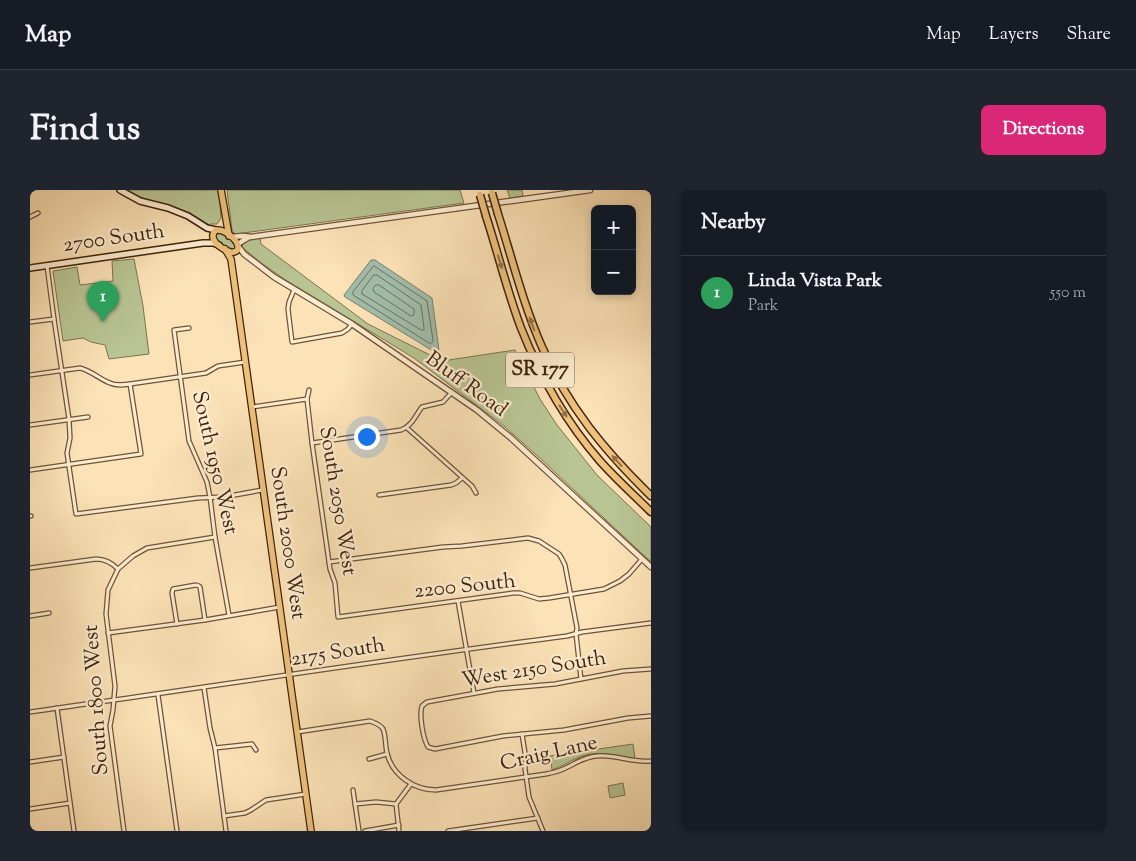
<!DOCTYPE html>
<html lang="en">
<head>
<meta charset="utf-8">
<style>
	body { margin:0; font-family:"Sorts Mill Goudy",serif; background:#20242c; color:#f1f3f6 }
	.controls { position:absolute; right:15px; top:15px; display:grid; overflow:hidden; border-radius:8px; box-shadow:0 2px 8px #0003 }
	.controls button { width:45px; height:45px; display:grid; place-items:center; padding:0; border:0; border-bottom:1px solid #363941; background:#171b24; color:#f1f3f6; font:25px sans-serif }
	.you { position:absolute; left:336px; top:246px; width:18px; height:18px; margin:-12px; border:4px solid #fff; border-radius:50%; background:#1a73e8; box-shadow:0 0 0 8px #1a73e833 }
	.badge { display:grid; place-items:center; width:32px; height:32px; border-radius:50%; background:#db2777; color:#fff; font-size:16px; font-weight:700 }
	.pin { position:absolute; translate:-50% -41px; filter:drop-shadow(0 1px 2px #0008) }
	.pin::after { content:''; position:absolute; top:26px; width:18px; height:15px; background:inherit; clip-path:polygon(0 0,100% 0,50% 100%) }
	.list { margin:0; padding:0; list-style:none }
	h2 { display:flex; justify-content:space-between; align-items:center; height:65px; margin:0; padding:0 20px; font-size:21px }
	h2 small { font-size:16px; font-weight:400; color:#9ea1a6 }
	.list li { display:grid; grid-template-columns:32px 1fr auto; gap:15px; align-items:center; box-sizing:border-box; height:75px; padding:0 20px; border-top:1px solid #363941 }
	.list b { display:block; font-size:19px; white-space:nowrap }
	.list p { margin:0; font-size:16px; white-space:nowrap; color:#9ea1a6 }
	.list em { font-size:16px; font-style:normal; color:#9ea1a6 }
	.map { position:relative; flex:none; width:621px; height:641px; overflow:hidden; border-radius:8px }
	header { display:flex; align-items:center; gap:30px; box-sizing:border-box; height:70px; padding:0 25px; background:#171b24; border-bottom:1px solid #363941 }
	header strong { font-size:24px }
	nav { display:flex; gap:28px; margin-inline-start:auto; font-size:18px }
	.intro { display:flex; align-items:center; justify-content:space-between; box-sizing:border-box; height:120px; padding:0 30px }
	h1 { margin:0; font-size:35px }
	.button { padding:12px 22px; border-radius:8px; background:#db2777; color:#fff; font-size:18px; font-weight:700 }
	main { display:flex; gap:30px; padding:0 30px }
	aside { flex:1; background:#171b24; border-radius:8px; box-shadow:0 2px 8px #0003 }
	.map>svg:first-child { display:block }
	.green { fill:#b8c593; stroke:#7c7451 }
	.water { fill:#a0beab; stroke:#7a806d }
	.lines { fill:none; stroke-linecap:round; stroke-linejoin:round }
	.shore { stroke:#70705d; stroke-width:1 }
	.minor-casing { stroke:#6f5339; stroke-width:5.5 }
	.tertiary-casing { stroke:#6f5339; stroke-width:7 }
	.secondary-casing { stroke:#40230f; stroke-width:8 }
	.primary-casing { stroke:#40230f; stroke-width:8 }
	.motorway-casing { stroke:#40230f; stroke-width:9 }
	.minor { stroke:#fdedd0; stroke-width:3 }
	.tertiary { stroke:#fdedd0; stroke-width:4.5 }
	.secondary { stroke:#fdedd0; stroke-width:5 }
	.primary { stroke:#eec27c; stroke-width:5.5 }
	.motorway { stroke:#eec27c; stroke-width:6 }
	.motorway-bridge-casing { stroke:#40230f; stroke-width:9; stroke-linecap:butt }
	.motorway-bridge { stroke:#eec27c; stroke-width:6 }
	.oneway { fill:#977246 }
	.labels { text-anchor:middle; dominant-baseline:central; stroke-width:4.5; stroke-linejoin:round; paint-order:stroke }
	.shield { fill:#fdedd0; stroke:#796049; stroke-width:1 }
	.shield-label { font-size:20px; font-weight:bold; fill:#40230f }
	.street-label { font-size:21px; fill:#40230f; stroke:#fdedd0 }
</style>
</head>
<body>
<header>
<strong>Map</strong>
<nav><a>Map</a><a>Layers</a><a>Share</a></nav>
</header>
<div class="intro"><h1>Find us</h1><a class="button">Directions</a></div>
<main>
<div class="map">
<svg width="621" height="641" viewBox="0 0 621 641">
	<rect width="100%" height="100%" fill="#fce3b7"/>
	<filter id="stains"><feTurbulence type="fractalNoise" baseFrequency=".004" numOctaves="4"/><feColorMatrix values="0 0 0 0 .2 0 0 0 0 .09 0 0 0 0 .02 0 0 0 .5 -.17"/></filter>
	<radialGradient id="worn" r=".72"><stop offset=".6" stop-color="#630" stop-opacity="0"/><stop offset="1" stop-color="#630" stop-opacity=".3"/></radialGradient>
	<!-- green -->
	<g class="green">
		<path d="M97,0H189L191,28L187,34H180L179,35L160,23L145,17L113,8Z"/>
		<path d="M197,0H430L434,13L206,44L204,43L202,40Z"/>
		<path d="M477,0H492L493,6L480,8Z"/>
		<path d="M187,42L191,43L205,52V59C198,61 191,54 186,50L185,44Z"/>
		<path d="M230,47L231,54L338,134L412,171L485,160L510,209L527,235L567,285L621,337V372L512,270L474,236L384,168L254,89L230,72L212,57V53L216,50Z"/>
		<path d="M104,69L113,116L119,164L79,169L75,155L61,152L53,148L33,151L23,81L47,77L50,95L83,91L82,71Z"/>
		<path d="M603,554L605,569C583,566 568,559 547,568C538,572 531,577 522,580L520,566Z"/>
		<path d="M593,593L595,605L580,608L578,596Z"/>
	</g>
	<!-- water -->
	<path class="water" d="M341,70H345L402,108L409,160L407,162L403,161L315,107L314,105Z"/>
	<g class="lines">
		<!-- shore -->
		<g class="shore">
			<path d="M344,76L397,111L403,150L402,153H399L323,105V102Z"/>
			<path d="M344,85H347L391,115L394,138V140H391L332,104V101Z"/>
			<path d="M346,95H349L384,119V125L381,126L344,102L343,99Z"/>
		</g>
		<!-- minor casing -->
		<g class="minor-casing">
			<g id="minor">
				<path d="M0,27L8,23"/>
				<path d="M17,76L24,129L39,229L40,248L37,263L46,324L168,308L194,307L232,300"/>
				<path d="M264,100L259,112L258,119L262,152L312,143L318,139L322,134"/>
				<path d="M0,132L24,129"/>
				<path d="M159,138L144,140L159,251L177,292L180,307L185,347L199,425"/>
				<path d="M0,185L50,178C62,181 69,189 80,193C86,196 93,195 100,194L176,183L188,176L215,172"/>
				<path d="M279,200L277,209L282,253L300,379L305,393L308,427L483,403H490L509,409L519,408L574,399L590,391L599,384L612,369"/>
				<path d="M222,217L277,209"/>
				<path d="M0,235L58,227"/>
				<path d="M377,238L442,296L446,303"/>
				<path d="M282,253L371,240C382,236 385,226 392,217L413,212L422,202"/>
				<path d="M0,280L111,264L100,194"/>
				<path d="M349,305L421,295L426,293L432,288"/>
				<path d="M0,326H1"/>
				<path d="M299,372L413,357L432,356L498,348L509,351L529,364L532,369L535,375L547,438L546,444L551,489"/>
				<path d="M0,378L66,369C75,369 82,373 88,379"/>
				<path d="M428,411L444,503"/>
				<path d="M0,426L19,423"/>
				<path d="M147,434L142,403L143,399L166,395L169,396L170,397L175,430"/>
				<path d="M78,443L175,430L250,417"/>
				<path d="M621,479L593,481L525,494L468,499L397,512L392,516C389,526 393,548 398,557L405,559L473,546L534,540L598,528L621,526"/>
				<path d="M174,498L180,538L185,558L196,641"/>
				<path d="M128,505L147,641"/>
				<path d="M27,518L44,641"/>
				<path d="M0,522C179,497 358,469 537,446L552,442L621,433"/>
				<path d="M267,542L340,531C345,533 350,534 353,539C356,546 355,555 357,563C362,585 384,600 406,600L516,584C521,583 526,582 531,580C544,575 552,567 567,566C585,564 602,573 621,571"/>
				<path d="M492,544L496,569L495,579L499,607L513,641"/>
				<path d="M185,558L222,554L226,560"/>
				<path d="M339,569L357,564"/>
				<path d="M0,572L34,567"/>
				<path d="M323,600L329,641"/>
				<path d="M325,614L346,612L366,614"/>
				<path d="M366,614L369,641"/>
				<path d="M366,614L381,594"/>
				<path d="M0,619L40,613"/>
				<path d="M194,626L215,623L221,620L236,610L276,604"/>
				<path d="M94,641L80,536L83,520L85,496L76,424L78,400L88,379L103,366L117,358L185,347"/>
				<path d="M335,641L369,635"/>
				<path d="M418,641L508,628"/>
			</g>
		</g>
		<!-- tertiary casing -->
		<g class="tertiary-casing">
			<g id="tertiary">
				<path d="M201,47L213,46L221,47L560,0"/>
				<path d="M208,54L214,50L219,47"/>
				<path d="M208,56L214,64L244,87L322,134L447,220L481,248L621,377"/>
			</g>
		</g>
		<!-- secondary casing -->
		<g class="secondary-casing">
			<g id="secondary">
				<path d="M90,0L110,11L138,18L158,26L177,38L186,40"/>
				<path d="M0,78L173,53H183L189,55"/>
			</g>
		</g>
		<!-- primary casing -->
		<g class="primary-casing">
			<g id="primary">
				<path d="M191,0L199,46"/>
				<path d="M186,40C194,39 206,48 208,56C208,59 208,61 204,62C200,64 174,51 186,40Z"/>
				<path d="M195,59L201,69L281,641"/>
			</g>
		</g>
		<!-- motorway casing -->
		<g class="motorway-casing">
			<g id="motorway">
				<path d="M468,24C482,68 493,114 512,157C538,217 575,261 621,306"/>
				<path d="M456,26C468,63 477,101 491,138C510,186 536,232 570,271C586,289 604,305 621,322"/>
			</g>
		</g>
		<!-- minor -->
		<use href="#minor" class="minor"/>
		<!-- tertiary -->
		<use href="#tertiary" class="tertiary"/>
		<!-- secondary -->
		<use href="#secondary" class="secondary"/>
		<!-- primary -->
		<use href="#primary" class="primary"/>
		<!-- motorway -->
		<use href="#motorway" class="motorway"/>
		<!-- motorway-bridge casing -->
		<g class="motorway-bridge-casing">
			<g id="motorway-bridge">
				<path d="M462,3L468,24"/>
				<path d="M450,5L456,26"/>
			</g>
		</g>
		<!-- motorway-bridge -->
		<use href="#motorway-bridge" class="motorway-bridge"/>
	</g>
	<!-- one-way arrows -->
	<defs><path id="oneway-solid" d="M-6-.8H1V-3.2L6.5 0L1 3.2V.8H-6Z" transform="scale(1.25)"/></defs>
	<g class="oneway">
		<use href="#oneway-solid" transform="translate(470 72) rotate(73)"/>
		<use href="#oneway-solid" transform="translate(502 134) rotate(-110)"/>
		<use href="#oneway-solid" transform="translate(533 221) rotate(57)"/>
		<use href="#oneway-solid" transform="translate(587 271) rotate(-133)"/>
	</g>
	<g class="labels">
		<!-- shield labels -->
		<rect class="shield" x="476" y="162.5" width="68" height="35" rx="4"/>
		<g class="shield-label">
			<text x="510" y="180">SR 177</text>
		</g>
		<!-- street labels -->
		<g class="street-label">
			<text transform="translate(84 49) rotate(-8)">2700 South</text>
			<text transform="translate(436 195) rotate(36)">Bluff Road</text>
			<text transform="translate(184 273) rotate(77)">South 1950 West</text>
			<text transform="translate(307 311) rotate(81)">South 2050 West</text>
			<text transform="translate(257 353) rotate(82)">South 2000 West</text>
			<text transform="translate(435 397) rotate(-6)">2200 South</text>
			<text transform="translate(308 463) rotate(-9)">2175 South</text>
			<text transform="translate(504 480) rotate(-9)">West 2150 South</text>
			<text transform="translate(67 510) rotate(-94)">South 1800 West</text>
			<text transform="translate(519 564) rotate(-13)">Craig Lane</text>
		</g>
	</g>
	<rect width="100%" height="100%" filter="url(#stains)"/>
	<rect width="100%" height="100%" fill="url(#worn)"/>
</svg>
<div class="controls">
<button>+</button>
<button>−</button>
</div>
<div class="you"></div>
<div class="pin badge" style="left:73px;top:132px;background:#2e9e5b">1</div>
</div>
<aside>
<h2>Nearby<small></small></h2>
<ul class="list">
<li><span class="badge" style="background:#2e9e5b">1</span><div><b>Linda Vista Park</b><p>Park</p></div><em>550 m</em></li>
</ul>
</aside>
</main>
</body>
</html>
